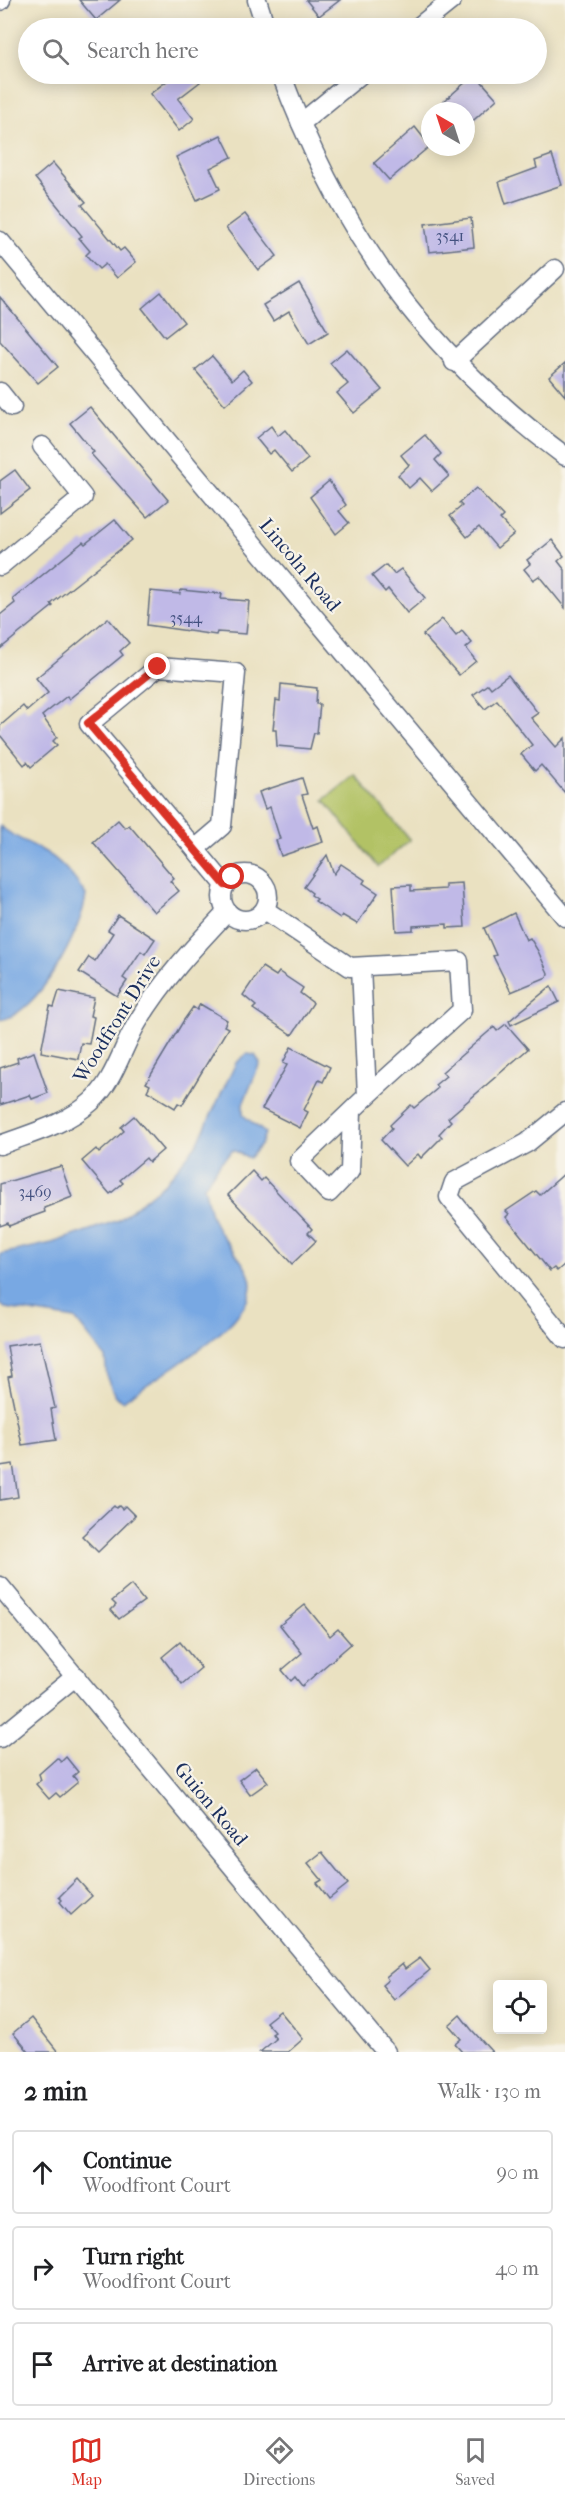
<!DOCTYPE html>
<html lang="en">
<head>
<meta charset="utf-8">
<style>
	body { margin:0; font-family:"IM FELL French Canon",serif; background:#f2f2f2; color:#202124 }
	.controls { position:absolute; right:18px; bottom:18px; display:grid; overflow:hidden; border-radius:6px; box-shadow:0 3px 15px #0003 }
	.controls button { width:54px; height:54px; display:grid; place-items:center; padding:0; border:0; border-bottom:2px solid #e0e0e0; background:#fff; color:#202124; font:30px sans-serif }
	.compass { position:absolute; left:421px; top:102px; width:54px; height:54px; border-radius:50%; background:#fff; box-shadow:0 3px 15px #0003; rotate:321deg }
	.stop { position:absolute; width:18px; height:18px; margin:-14px; border:4px solid #d93025; border-radius:50%; background:#fff }
	.stop.end { background:#d93025; border-color:#fff; box-shadow:0 2px 6px #0008 }
	.list { margin:0; padding:0; list-style:none }
	h2 { display:flex; justify-content:space-between; align-items:center; height:78px; margin:0; padding:0 24px; font-size:26px }
	h2 small { font-size:20px; font-weight:400; color:#757577 }
	.list li { display:grid; grid-template-columns:39px 1fr auto; gap:18px; align-items:center; box-sizing:border-box; height:84px; margin:0 12px 12px; padding:0 12px; border:2px solid #e0e0e0; border-radius:6px }
	.list b { display:block; font-size:22px; white-space:nowrap }
	.list p { margin:0; font-size:20px; white-space:nowrap; color:#757577 }
	.list em { font-size:20px; font-style:normal; color:#757577 }
	.icon { flex:none; width:33px; height:33px; fill:none; stroke:currentColor; stroke-width:2; stroke-linecap:round; stroke-linejoin:round }
	.map { position:relative; flex:none; width:565px; height:2052px; overflow:hidden }
	.search { position:absolute; background:#fff; box-shadow:0 3px 15px #0003; left:18px; right:18px; top:18px; height:66px; display:flex; align-items:center; gap:15px; box-sizing:border-box; padding:0 21px; border-radius:33px; color:#757577; font-size:22px }
	.sheet { height:366px; background:#fff }
	nav { display:flex; justify-content:space-around; align-items:center; box-sizing:border-box; height:84px; border-top:2px solid #e0e0e0; background:#fff; font-size:16px; color:#757577 }
	nav a { display:grid; justify-items:center; gap:3px }
	nav .on { color:#d93025 }
	.map>svg:first-child { display:block }
	.green { fill:#b2c265; stroke:#667862; stroke-width:1.5 }
	.water { fill:#78a8e3; stroke:#4a6ca0; stroke-width:1.5 }
	.building { fill:#c0b9e7 }
	.lines { fill:none; stroke-linecap:round; stroke-linejoin:round }
	.minor-casing { stroke:#636d81; stroke-width:21 }
	.minor { stroke:#fff; stroke-width:18 }
	.route { stroke:#d93025; stroke-width:8 }
	.labels { text-anchor:middle; dominant-baseline:central; stroke-width:4.5; stroke-linejoin:round; paint-order:stroke }
	.number-label { font-size:16px; fill:#445280 }
	.street-label { font-size:20px; fill:#1b2f5e; stroke:#f7f3e8 }
</style>
</head>
<body>
<div class="map">
<svg width="565" height="2052" viewBox="0 0 565 2052">
	<rect width="100%" height="100%" fill="#f7f3e8"/>
	<filter id="ink" filterUnits="userSpaceOnUse"><feTurbulence type="fractalNoise" baseFrequency=".0167" numOctaves="2"/><feDisplacementMap in="SourceGraphic" scale="12" xChannelSelector="R" yChannelSelector="G"/><feConvolveMatrix kernelMatrix="1 2 1 2 8 2 1 2 1" color-interpolation-filters="sRGB"/></filter>
	<filter id="wash" filterUnits="userSpaceOnUse"><feTurbulence type="fractalNoise" baseFrequency=".008" numOctaves="4" result="noise"/><feDisplacementMap in="SourceGraphic" scale="24" xChannelSelector="R" yChannelSelector="G"/><feGaussianBlur stdDeviation="1.35" result="paint"/><feColorMatrix in="noise" values="0 0 0 0 0 0 0 0 0 0 0 0 0 0 0 0 0 1.4 0 .05"/><feComposite in="paint" operator="in"/></filter>
	<g filter="url(#wash)">
		<rect width="100%" height="100%" fill="#eae1c1"/>
		<!-- green -->
		<path class="green" d="M355,775L410,840L378,867L324,800Z"/>
		<!-- water -->
		<g class="water">
			<path d="M0,826C13,837 25,841 40,849C60,859 74,877 86,895C82,930 38,1015 0,1020Z"/>
			<path d="M247,1054L255,1055L260,1063L243,1104V1115L265,1133L261,1144L249,1158L233,1150L221,1162L204,1186C207,1198 209,1211 214,1222C222,1241 242,1256 249,1275C267,1321 151,1378 123,1401L115,1396L107,1378L105,1357L75,1319L5,1308L0,1304V1254L52,1243L119,1220L165,1183L197,1144L236,1063Z"/>
		</g>
		<g id="blocks">
			<!-- building -->
			<g class="building">
				<path d="M79,0H120L96,20Z"/>
				<path d="M306,0H340L319,16Z"/>
				<path d="M176,74H193L200,82L178,99L194,119L179,131L150,94Z"/>
				<path d="M475,74L497,99L466,127V111H451L443,102Z"/>
				<path d="M415,127L430,146L389,180L374,163Z"/>
				<path d="M221,135L232,157L210,168L220,189L197,200L176,157Z"/>
				<path d="M552,155L562,185L506,204L499,182L537,168L535,161Z"/>
				<path d="M53,163L86,202L82,205L120,251L124,248L136,262L117,278L105,264L99,269L86,255L90,251L79,238L82,236L35,178Z"/>
				<path d="M245,214L277,256L258,270L226,228Z"/>
				<path d="M471,218L474,247L429,252L425,224Z"/>
				<path d="M299,283L328,332L309,344L289,311L273,321L263,305Z"/>
				<path d="M161,292L184,322L165,337L142,308Z"/>
				<path d="M0,297L58,367L38,383L0,341Z"/>
				<path d="M347,349L382,390L354,413L337,393L348,384L330,363Z"/>
				<path d="M212,356L232,380L243,370L252,381L225,405L195,370Z"/>
				<path d="M565,363V396L549,377Z"/>
				<path d="M90,407L168,500L147,517L91,454L94,452L70,423Z"/>
				<path d="M271,426L278,436L285,430L308,459L292,472L274,450L269,454L256,438Z"/>
				<path d="M425,435L441,454L435,460L449,476L432,491L420,478L409,488L398,475L409,465L401,455Z"/>
				<path d="M15,470L30,490L0,513V481Z"/>
				<path d="M329,481L346,505L339,511L349,523L336,534L310,497Z"/>
				<path d="M476,488L503,516L500,519L514,534L497,548L479,527L467,537L450,516L462,506L459,503Z"/>
				<path d="M115,520L132,540L51,604L53,606L0,649V615L15,603L13,599L83,542L85,544Z"/>
				<path d="M552,540L564,556L558,561L565,570V608L539,576L533,580L524,569L530,564L527,560Z"/>
				<path d="M386,565L394,574L401,569L425,598L407,613L388,589L385,592L372,576Z"/>
				<path d="M181,590L222,594L221,599L249,601L246,634L217,632L216,635L147,625L150,591L180,594Z"/>
				<path d="M108,618L129,643L120,651L123,655L69,699L67,696L42,716L57,737L53,741L57,745L31,767L27,762L24,765L0,735V726L23,706L27,711L48,693L36,678Z"/>
				<path d="M442,619L456,636L462,631L472,643L466,648L476,661L459,675L423,635Z"/>
				<path d="M508,675L538,713L531,718L556,747L565,738V793L541,765L535,771L521,754L532,745L497,700L485,709L473,695L488,684L491,688Z"/>
				<path d="M281,684L317,688L316,704H320L317,733H314L310,749L277,746L276,730H273L276,700L280,701Z"/>
				<path d="M302,778L307,794L302,795L313,828L318,826L323,842L281,856L276,840L280,839L270,807L265,809L259,792Z"/>
				<path d="M118,820L125,828L129,825L174,878L170,881L179,891L154,912L93,842Z"/>
				<path d="M327,855L334,874L341,864L365,880L363,883L378,893L357,924L342,915L340,918L315,901L317,899L311,895L312,893L304,887Z"/>
				<path d="M462,883L465,927L447,928V924L413,926V930L396,931L393,886L411,885V891L445,889V884Z"/>
				<path d="M514,913L526,940L530,938L538,951L548,973L547,977L511,992L493,956L496,955L484,928Z"/>
				<path d="M118,915L155,939L145,954L141,951L123,978L127,981L117,996L79,972L89,957L95,961L113,933L108,930Z"/>
				<path d="M262,967L276,976L279,972L303,988L300,993L313,1003L292,1035L253,1009L256,1006L243,995Z"/>
				<path d="M551,986L559,1002L511,1025L509,1021Z"/>
				<path d="M59,991L94,998L90,1016L94,1017L89,1044L81,1043L78,1059L41,1052L50,1006L54,1007Z"/>
				<path d="M200,1004L227,1020L224,1026L228,1028L182,1105L178,1103L175,1108L147,1091L150,1085L146,1083L184,1020L193,1007L197,1010Z"/>
				<path d="M506,1024L528,1049L448,1118L451,1121L439,1134L442,1137L421,1158L418,1154L405,1166L381,1140L392,1128L390,1125L411,1105L414,1108L438,1088L435,1085L446,1076L442,1072L494,1027L497,1031Z"/>
				<path d="M291,1047L330,1067L323,1082L319,1080L304,1110L308,1112L300,1128L262,1109L287,1065L283,1063Z"/>
				<path d="M34,1052L48,1093L32,1099L30,1095L0,1105V1068L18,1062L17,1058Z"/>
				<path d="M134,1116L163,1150L149,1162L146,1158L120,1180L123,1183L110,1194L82,1161L96,1149L99,1153L124,1131L121,1127Z"/>
				<path d="M61,1166L72,1197L44,1208L45,1212L31,1217L9,1226L8,1223L0,1226V1184Z"/>
				<path d="M252,1171L261,1181L264,1178L312,1229L308,1233L316,1241L292,1264L228,1195Z"/>
				<path d="M565,1173V1264L557,1271L554,1268L550,1271L506,1217L509,1214L506,1211L536,1191L540,1195Z"/>
				<path d="M40,1341L55,1408L51,1409L56,1440L22,1445L8,1377L12,1376L7,1346Z"/>
				<path d="M13,1464L18,1497L0,1500V1466Z"/>
				<path d="M114,1506L116,1508L119,1506L122,1509L125,1506L135,1516L98,1552L82,1536Z"/>
				<path d="M131,1585L144,1601L119,1619L111,1610L116,1605L112,1601Z"/>
				<path d="M305,1605L330,1636L338,1629L351,1644L302,1686L295,1677L291,1681L282,1670L302,1653L280,1625Z"/>
				<path d="M180,1642L201,1668L182,1684L162,1657Z"/>
				<path d="M66,1757L78,1772L73,1776L78,1782L60,1797L56,1793L49,1799L36,1784L41,1780L39,1774L57,1758L61,1762Z"/>
				<path d="M256,1767L268,1782L250,1795L239,1780Z"/>
				<path d="M322,1852L348,1884L329,1899L317,1883L322,1880L308,1863Z"/>
				<path d="M77,1879L92,1896L71,1915L60,1902L62,1900L59,1897Z"/>
				<path d="M420,1958L430,1970L394,2000L382,1985L388,1980L386,1977L402,1964L405,1969Z"/>
				<path d="M280,2011L303,2039L288,2052H260L276,2039L272,2034L275,2032L266,2022Z"/>
				<path d="M460,2015L471,2029L492,2052H462L455,2044L461,2039L449,2025Z"/>
				<path d="M31,2018L58,2052H29L13,2033Z"/>
			</g>
		</g>
	</g>
	<g filter="url(#ink)">
		<use href="#blocks" fill-opacity="0" stroke="#636d81" stroke-width="1.5"/>
		<g class="lines">
			<!-- minor casing -->
			<g class="minor-casing">
				<g id="minor">
					<path d="M257,0L266,28"/>
					<path d="M0,1L1,0"/>
					<path d="M417,28L452,0"/>
					<path d="M281,74C342,236 425,352 565,456"/>
					<path d="M301,123L361,74"/>
					<path d="M0,241L565,917"/>
					<path d="M454,362L555,269"/>
					<path d="M0,392L12,407"/>
					<path d="M0,566L83,497L42,446"/>
					<path d="M158,667L236,673L222,826L195,849L89,724Z"/>
					<path d="M195,849L225,885"/>
					<circle cx="245" cy="897" r="23"/>
					<path d="M265,910L350,967L459,961L462,1010L367,1096"/>
					<path d="M352,1111L350,1171L329,1193L299,1161L367,1096L361,967"/>
					<path d="M565,1112L527,1143L454,1182L449,1197L565,1339"/>
					<path d="M0,1145C32,1133 65,1125 91,1102C114,1082 122,1048 137,1023C162,981 194,947 227,912"/>
					<path d="M0,1586L386,2052"/>
					<path d="M0,1738L76,1676"/>
				</g>
			</g>
			<!-- minor -->
			<use href="#minor" class="minor"/>
		</g>
	</g>
	<g class="lines" filter="url(#ink)">
		<!-- route -->
		<path class="route" d="M158,667L88,723L225,885L232,877"/>
	</g>
	<g class="labels">
		<!-- number labels -->
		<g class="number-label">
			<text x="450" y="235">3541</text>
			<text x="186" y="617">3544</text>
			<text x="35" y="1191">3469</text>
		</g>
		<!-- street labels -->
		<g class="street-label">
			<text transform="translate(300 565) rotate(50)">Lincoln Road</text>
			<text transform="translate(117 1019) rotate(-58)">Woodfront Drive</text>
			<text transform="translate(211 1804) rotate(50)">Guion Road</text>
		</g>
	</g>
</svg>
<div class="controls">
<button><svg class="icon" aria-label="locate" viewBox="0 0 24 24"><circle cx="12" cy="12" r="6"/><path d="M12 2v4M12 18v4M2 12h4M18 12h4"/></svg></button>
</div>
<svg class="compass" viewBox="-18 -18 36 36"><path d="M0-13l5 13h-10z" fill="#e53935"/><path d="M0 13l5-13h-10z" fill="#757577"/></svg>
<div class="stop" style="left:232px;top:877px"></div>
<div class="stop end" style="left:158px;top:667px"></div>
<div class="search"><svg class="icon" aria-label="search" viewBox="0 0 24 24"><circle cx="10" cy="10" r="6"/><path d="M15 15l6 6"/></svg>Search here</div>
</div>
<section class="sheet">
<h2>2 min<small>Walk · 130 m</small></h2>
<ul class="list">
<li><svg class="icon" aria-label="ahead" viewBox="0 0 24 24"><path d="M12 20V5M6 11l6-6 6 6"/></svg><div><b>Continue</b><p>Woodfront Court</p></div><em>90 m</em></li>
<li><svg class="icon" aria-label="right" viewBox="0 0 24 24"><path d="M7 20v-9h11M14 6l5 5-5 5"/></svg><div><b>Turn right</b><p>Woodfront Court</p></div><em>40 m</em></li>
<li><svg class="icon" aria-label="arrive" viewBox="0 0 24 24"><path d="M6 21V4h12l-3 4 3 4H6"/></svg><div><b>Arrive at destination</b></div></li>
</ul>
</section>
<nav>
<a class="on"><svg class="icon" aria-label="map" viewBox="0 0 24 24"><path d="M3 6l6-2 6 2 6-2v14l-6 2-6-2-6 2zM9 4v14M15 6v14"/></svg>Map</a>
<a><svg class="icon" aria-label="directions" viewBox="0 0 24 24"><path d="M12 3l9 9-9 9-9-9zM9 14v-3h6M13 9l2 2-2 2"/></svg>Directions</a>
<a><svg class="icon" aria-label="saved" viewBox="0 0 24 24"><path d="M7 4h10v16l-5-4-5 4z"/></svg>Saved</a>
</nav>
</body>
</html>
